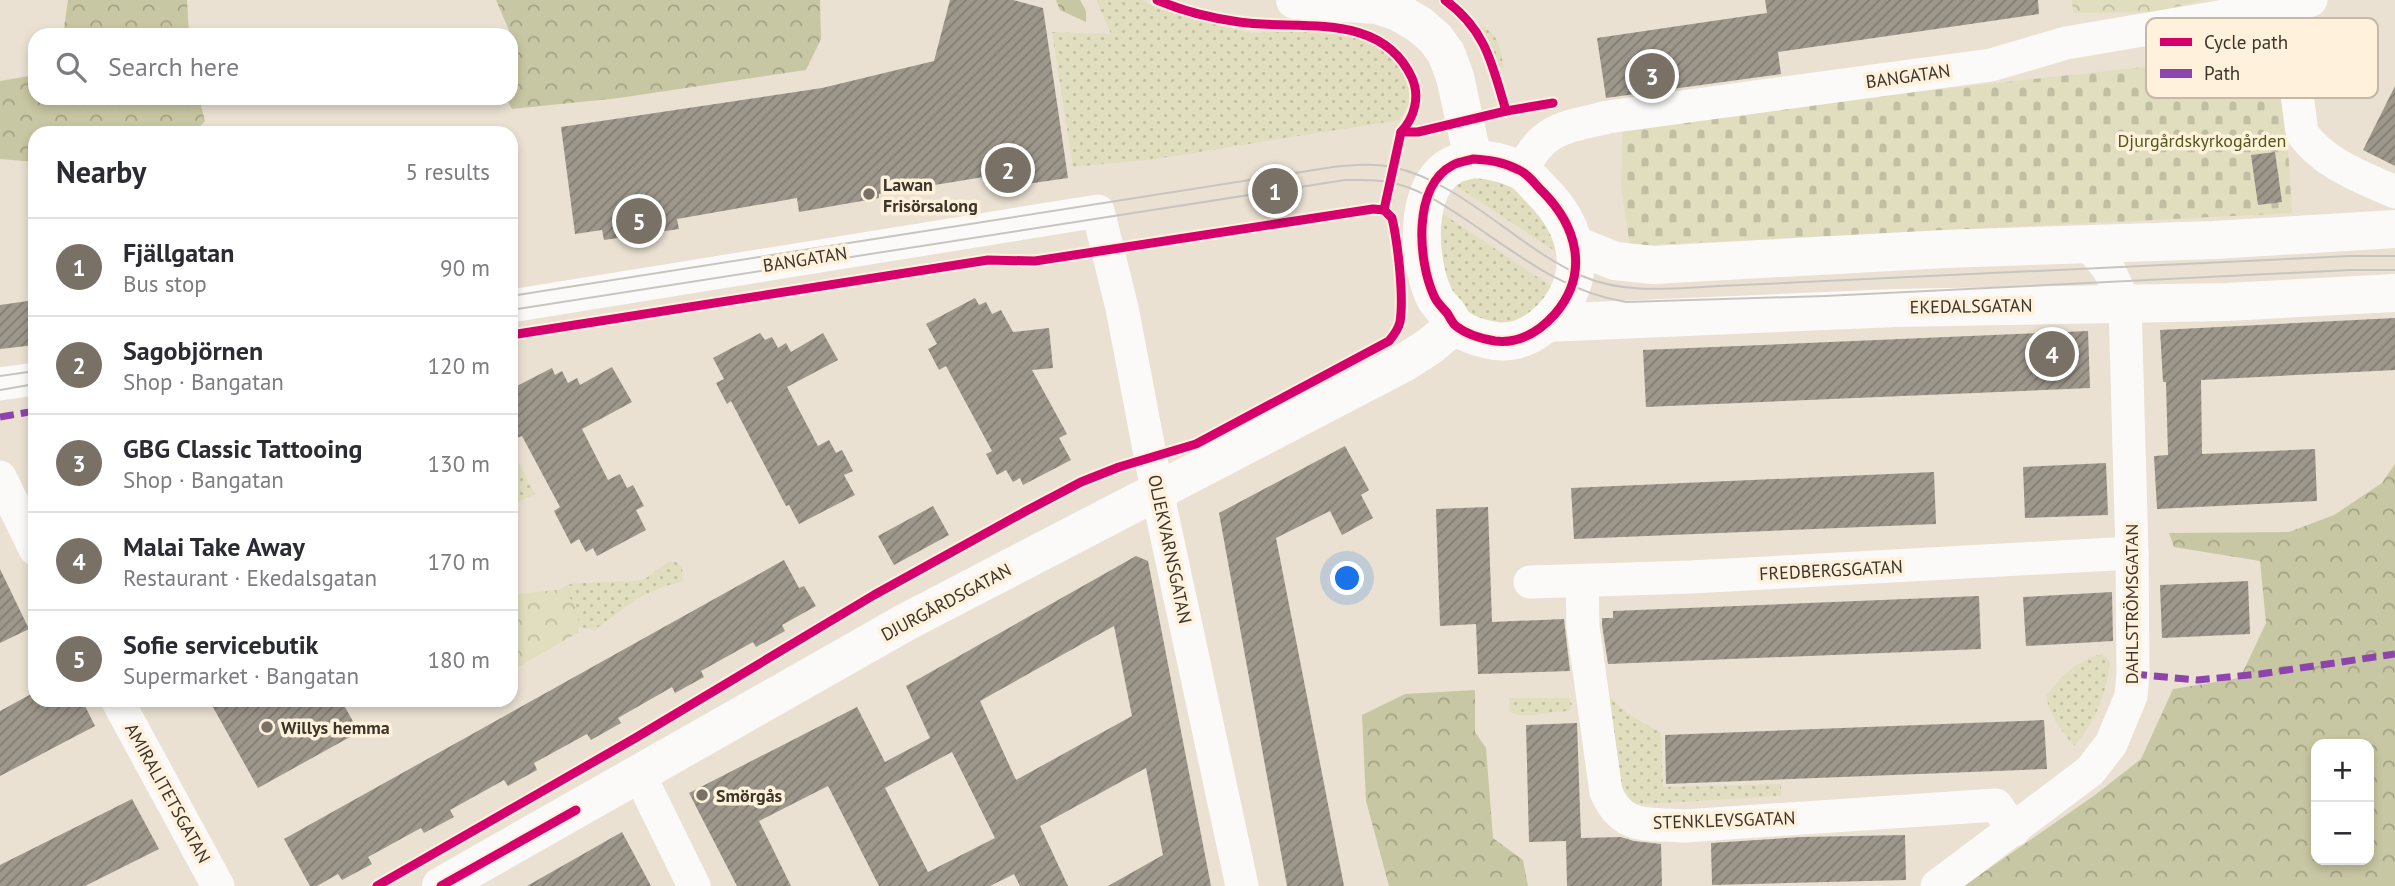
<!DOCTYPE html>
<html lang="en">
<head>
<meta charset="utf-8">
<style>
	body { margin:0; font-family:"PT Sans",sans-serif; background:#f2f2f3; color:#2b2b33 }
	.controls { position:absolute; right:21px; bottom:21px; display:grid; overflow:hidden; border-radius:14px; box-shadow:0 4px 10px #0003 }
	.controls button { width:63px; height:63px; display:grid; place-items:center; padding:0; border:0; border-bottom:2px solid #e1e1e2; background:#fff; color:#2b2b33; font:35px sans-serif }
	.you { position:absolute; left:1348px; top:579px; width:24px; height:24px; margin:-18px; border:5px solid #fff; border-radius:50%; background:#1a73e8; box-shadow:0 0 0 10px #1a73e833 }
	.badge { display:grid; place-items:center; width:46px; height:46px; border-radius:50%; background:#797165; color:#fff; font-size:23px; font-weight:700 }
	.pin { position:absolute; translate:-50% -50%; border:4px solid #fff; box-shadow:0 2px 7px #0006 }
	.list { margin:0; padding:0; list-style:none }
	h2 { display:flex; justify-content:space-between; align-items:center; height:91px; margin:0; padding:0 28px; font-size:30px }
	h2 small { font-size:23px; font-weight:400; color:#7c7c81 }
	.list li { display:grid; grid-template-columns:46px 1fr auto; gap:21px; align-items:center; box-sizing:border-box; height:98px; padding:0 28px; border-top:2px solid #e1e1e2 }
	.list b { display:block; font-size:26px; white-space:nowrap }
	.list p { margin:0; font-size:23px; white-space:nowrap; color:#7c7c81 }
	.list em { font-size:23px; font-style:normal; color:#7c7c81 }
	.icon { flex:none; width:38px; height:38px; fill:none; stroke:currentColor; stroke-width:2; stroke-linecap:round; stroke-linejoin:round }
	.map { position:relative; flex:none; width:2395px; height:886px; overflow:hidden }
	.search { position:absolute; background:#fff; box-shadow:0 4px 10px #0003; left:28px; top:28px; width:490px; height:77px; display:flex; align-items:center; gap:18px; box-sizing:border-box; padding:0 24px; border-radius:21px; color:#7c7c81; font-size:26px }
	.panel { position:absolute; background:#fff; box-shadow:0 4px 10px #0003; left:28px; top:126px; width:490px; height:581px; border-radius:21px }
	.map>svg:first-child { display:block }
	.grass { fill:url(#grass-dots) }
	.forest { fill:url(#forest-crowns); fill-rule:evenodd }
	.cemetery { fill:url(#cemetery-stones) }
	.park { fill:url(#park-crowns) }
	.building { fill:url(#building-hatch); fill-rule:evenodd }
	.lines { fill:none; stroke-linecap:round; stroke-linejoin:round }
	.street { stroke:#fcfaf8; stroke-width:33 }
	.secondary { stroke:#fcfaf8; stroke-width:38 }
	.tram { stroke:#c8c5c1; stroke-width:2 }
	.quiet { stroke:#8e44ad; stroke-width:7; stroke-dasharray:14 7; stroke-linecap:butt }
	.cycleway-casing { stroke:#fff1db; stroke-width:13 }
	.cycleway { stroke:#d6006c; stroke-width:9 }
	.poi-dot { fill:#797165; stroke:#fff1db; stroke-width:2.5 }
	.labels { text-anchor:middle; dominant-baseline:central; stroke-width:7; stroke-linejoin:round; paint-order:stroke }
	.street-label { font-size:18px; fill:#3c352a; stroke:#fff1db }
	.park-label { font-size:18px; fill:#54571a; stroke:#fff1db }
	.poi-label { font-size:18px; font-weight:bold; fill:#3c352a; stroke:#fff1db; text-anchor:start }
	.key { fill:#fff1db; stroke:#c4b9a6; stroke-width:2 }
	.key-label { font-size:19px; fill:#3c352a }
</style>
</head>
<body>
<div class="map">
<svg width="2395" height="886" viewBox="0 0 2395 886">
	<defs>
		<pattern id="grass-dots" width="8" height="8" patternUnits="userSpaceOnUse" patternTransform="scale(1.75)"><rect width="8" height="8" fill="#e0debe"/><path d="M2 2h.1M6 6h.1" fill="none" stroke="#c1bfa3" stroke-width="1.8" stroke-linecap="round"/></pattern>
		<pattern id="forest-crowns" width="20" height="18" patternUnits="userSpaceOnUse" patternTransform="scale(1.75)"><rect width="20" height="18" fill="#c8c7a3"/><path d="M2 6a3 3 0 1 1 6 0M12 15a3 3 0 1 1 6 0" fill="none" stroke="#a4a285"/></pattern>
		<pattern id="cemetery-stones" width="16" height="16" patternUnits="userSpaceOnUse" patternTransform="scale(1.75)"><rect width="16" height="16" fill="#e0debe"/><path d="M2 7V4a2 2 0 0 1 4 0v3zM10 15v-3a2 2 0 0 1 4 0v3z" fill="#c1bfa3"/></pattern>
		<pattern id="park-crowns" width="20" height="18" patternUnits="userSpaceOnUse" patternTransform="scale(1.75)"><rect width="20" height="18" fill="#e0debe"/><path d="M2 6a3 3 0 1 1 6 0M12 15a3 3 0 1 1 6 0" fill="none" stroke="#c1bfa3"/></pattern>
		<pattern id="building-hatch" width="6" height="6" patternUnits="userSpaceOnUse" patternTransform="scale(1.75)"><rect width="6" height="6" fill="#9e978c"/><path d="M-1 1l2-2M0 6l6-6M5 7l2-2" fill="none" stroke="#827c73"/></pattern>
	</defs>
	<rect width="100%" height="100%" fill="#eae1d2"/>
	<!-- grass -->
	<g class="grass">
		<path d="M1096,0H1142L1158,9L1250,33L1336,30L1374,41L1395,60L1412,83L1409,104L1399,120L1155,159L1073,167L1052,32L1111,34Z"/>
		<path d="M1468,23C1498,27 1499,43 1504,68L1499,67Z"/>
		<path d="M1480,174L1511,184L1545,218L1559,254L1452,183Z"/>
		<path d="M1437,210L1554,288L1521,324L1474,320L1444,284Z"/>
		<path d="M511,449L535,494L511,506Z"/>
		<path d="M668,562H676L682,567L683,581L662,587L640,597L594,630L575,626L559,591L567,585L577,583L636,581L645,579Z"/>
		<path d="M2102,654L2110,662C2106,695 2096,721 2074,746C2063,732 2046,713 2047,695C2062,675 2077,660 2102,654Z"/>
		<path d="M1604,692L1628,714L1661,733L1663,787L1781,784V796L1644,804L1628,803L1624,801Z"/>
		<path d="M1509,698H1569L1572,704L1569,711C1552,711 1523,720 1510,712Z"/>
	</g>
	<!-- forest -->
	<g class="forest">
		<path d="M68,0H187L189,35H63Z"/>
		<path d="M496,0H820L821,39L806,70L619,98L512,109L506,98H511V35Z"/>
		<path d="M1056,0H1080L1086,11V22L1060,10Z"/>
		<path d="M35,75V98H199L205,121L194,133H35V162L0,159V81Z"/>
		<path d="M2395,464V886H1964L2095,795L2141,759L2173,689L2240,678L2266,623L2260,561L2174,547L2169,533L2289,532L2334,515L2382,483ZM2316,744H2369V860H2316Z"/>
		<path d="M1475,690V732L1486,748L1493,838L1523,860L1528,886H1389L1366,801L1362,715L1405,694Z"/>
	</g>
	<!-- cemetery -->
	<path class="cemetery" d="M2282,52L2292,213L1630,246L1621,186L1623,124Z"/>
	<!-- park -->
	<g class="park">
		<path d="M2072,0H2204L2154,12L2073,13Z"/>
		<path d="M564,589L578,610L579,632L511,671V595Z"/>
	</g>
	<!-- building -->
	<g class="building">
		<path d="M950,0H1013L1043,8L1068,178L992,189L990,176L879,194V198L799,212L797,198L677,219L679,229L604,240L602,230L575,234L561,127L822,88L934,61Z"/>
		<path d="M1765,0H2038L2039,14L1778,52L1781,74L1606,98L1597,38L1767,13Z"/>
		<path d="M2395,86V166L2363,150Z"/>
		<path d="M2275,152L2282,202L2258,205L2251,155Z"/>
		<path d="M975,298L979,305L986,302L992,314L1001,310L1013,332L1049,328L1053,368L1032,370L1067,434L1059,438L1071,460L1023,485L1020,478L1013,482L1006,470L997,475L986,454L992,451L946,366L939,370L928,349L937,344L926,324Z"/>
		<path d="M35,300V345L0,349V305Z"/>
		<path d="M2395,318V370L2201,380L2202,454L2315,449L2317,501L2157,509L2154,456L2168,455L2166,382H2163L2160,330Z"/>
		<path d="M2088,331L2090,388L1646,407L1643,350Z"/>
		<path d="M760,333L765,340L772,337L778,348L786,343L791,352L823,333L838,360L787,387L818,446L829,440L836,453L842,450L853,471L844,475L855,495L799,524L789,505L786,506L731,401L727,404L716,383L724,379L713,358Z"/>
		<path d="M612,367L632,402L582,429L608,480L620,474L627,488L633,485L644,506L636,510L646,530L597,556L593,548L586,552L579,539L571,544L554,511L560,507L522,436L517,438L511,426V389L552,368L555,375L562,371L568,383L577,378L580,385Z"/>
		<path d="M1345,446L1369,490L1361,495L1373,518L1342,535L1330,511L1276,538L1344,886H1287L1219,513Z"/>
		<path d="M2106,463L2108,515L2025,518L2023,467Z"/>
		<path d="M1934,472L1936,524L1574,539L1571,488Z"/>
		<path d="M933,506L949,535L894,565L878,536Z"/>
		<path d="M1488,507L1492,622L1564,619L1570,671L1478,674L1476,624L1440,626L1436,509Z"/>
		<path d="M1136,556L1148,561L1211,886H1108L1163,855L1146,768L1040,826L1068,886H1020L1014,874L990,886H879L828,786L759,821L791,886H737L689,793L857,707L885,762L930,738L906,686ZM1114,626L1132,716L1016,780L980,701ZM952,752L995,838L928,872L885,788Z"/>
		<path d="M784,560L799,588L804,586L816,606L782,625L785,631L756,647L753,642L701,671L704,677L675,693L672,687L618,718L621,723L591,740L587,734L534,763L537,770L508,786L504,780L450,810L454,817L424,833L421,828L368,857L372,864L342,880L338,874L317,886H310L284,839Z"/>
		<path d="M0,569L29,629L0,643Z"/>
		<path d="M2248,581L2250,634L2162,638L2160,585Z"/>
		<path d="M2112,592L2113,641L2026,646L2023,597Z"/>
		<path d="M1979,596L1981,649L1608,664L1602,625V618H1613V611Z"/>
		<path d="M35,692V700H82L95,726L0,776V711Z"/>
		<path d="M209,700H341L359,732L258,788Z"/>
		<path d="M2044,720L2047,769L1666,784L1665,735Z"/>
		<path d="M1577,723L1581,838L1621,837L1634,841L1661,844L1662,886H1567L1566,841L1529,842L1526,725Z"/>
		<path d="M132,799L159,849L85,886H0V865Z"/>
		<path d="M622,832L651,886H527Z"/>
		<path d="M1905,835L1906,880L1712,885L1711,843L1801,837Z"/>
	</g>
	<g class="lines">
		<!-- street -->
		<g class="street">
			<path d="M2286,9L2302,133C2324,164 2361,177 2395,192"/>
			<path d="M1522,171C1543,126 1565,128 1608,117L1991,65L2066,43L2225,16L2286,9L2311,0"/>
			<path d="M511,306L1098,211L1122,308L1157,491L1242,886"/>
			<path d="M0,384L35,379"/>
			<path d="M0,477L35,549"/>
			<path d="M1582,581L1583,627L1606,792C1623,831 1647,823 1684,826L1996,805L2014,830"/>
			<path d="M1530,582L1691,577L2132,553"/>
			<path d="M117,700L218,886"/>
			<path d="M639,774L694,886"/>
			<path d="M1937,886L2090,771L2111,744L2131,696L2133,674L2132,553L2125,304L2108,268L2089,245"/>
		</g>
		<!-- secondary -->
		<g class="secondary">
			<path d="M1295,0L1377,5L1398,12L1420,25L1435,38L1446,53L1455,77L1473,159"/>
			<path d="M1473,159C1490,160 1504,162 1519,170C1528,174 1535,184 1542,191C1577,226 1590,273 1555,314C1539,332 1520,344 1495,341C1483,339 1466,334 1456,326C1452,323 1450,317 1447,313C1442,307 1437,303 1434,296C1418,261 1412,186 1453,165C1458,162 1467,161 1473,159Z"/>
			<path d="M1575,245L1615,261L1653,265L1945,249L2214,240L2395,229"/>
			<path d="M1546,323L1896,308L2226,302L2395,293"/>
			<path d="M441,886L906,622L1402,364L1430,346L1455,325"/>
		</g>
		<!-- tram -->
		<g class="tram">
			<path d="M511,296L1333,167C1352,165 1373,163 1392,167C1461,181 1518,248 1582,276C1625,295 1675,288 1720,286L2350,256H2395"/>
			<path d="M511,310L1345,180C1359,180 1374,179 1388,182C1417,187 1441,203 1465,219C1519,255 1561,291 1626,302L1825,296L2350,270H2395"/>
			<path d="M0,376L35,371"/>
			<path d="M0,390L35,384"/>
		</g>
		<!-- quiet -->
		<g class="quiet">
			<path d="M0,417L35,411"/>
			<path d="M2133,674L2197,680L2260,674L2395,654"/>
		</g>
		<!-- cycleway casing -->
		<g class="cycleway-casing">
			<g id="cycleway">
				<path d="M1157,0C1183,11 1211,18 1239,22C1298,31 1381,10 1412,78C1420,96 1415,117 1401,132"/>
				<path d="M1445,0C1486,30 1492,64 1506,111"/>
				<path d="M1473,159C1490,160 1504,162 1519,170C1528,174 1535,184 1542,191C1577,226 1590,273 1555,314C1539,332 1520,344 1495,341C1483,339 1466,334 1456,326C1452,323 1450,317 1447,313C1442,307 1437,303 1434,296C1418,261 1412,186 1453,165C1458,162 1467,161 1473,159Z"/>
				<path d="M1384,210L1401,132H1418L1506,111L1553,103"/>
				<path d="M377,886L637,737L874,595L1026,511L1081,482L1119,467L1196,444L1389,341C1394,335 1398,330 1400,322C1404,297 1398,244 1392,218L1384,210L1373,209L1035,261L988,260L511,335"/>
				<path d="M441,886L576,810"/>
			</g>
		</g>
		<!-- cycleway -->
		<use href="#cycleway" class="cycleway"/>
	</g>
	<!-- markers -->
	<g class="poi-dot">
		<circle cx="869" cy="194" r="7"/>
		<circle cx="267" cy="727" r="7"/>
		<circle cx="702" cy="795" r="7"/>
	</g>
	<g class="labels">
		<!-- street labels -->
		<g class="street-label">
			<text transform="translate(1908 76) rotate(-8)">BANGATAN</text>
			<text transform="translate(805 259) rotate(-9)">BANGATAN</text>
			<text transform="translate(1971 306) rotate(-1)">EKEDALSGATAN</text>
			<text transform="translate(1170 549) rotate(78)">OLJEKVARNSGATAN</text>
			<text transform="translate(1831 570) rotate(-3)">FREDBERGSGATAN</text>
			<text transform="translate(946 602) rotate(-28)">DJURGÅRDSGATAN</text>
			<text transform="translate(2131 604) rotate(-90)">DAHLSTRÖMSGATAN</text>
			<text transform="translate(168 793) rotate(61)">AMIRALITETSGATAN</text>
			<text transform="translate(1724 820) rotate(-2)">STENKLEVSGATAN</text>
		</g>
		<!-- park labels -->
		<g class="park-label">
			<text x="2202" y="140">Djurgårdskyrkogården</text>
		</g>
		<!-- poi labels -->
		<g class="poi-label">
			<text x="883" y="184">Lawan<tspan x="883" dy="21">Frisörsalong</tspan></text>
			<text x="281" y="727">Willys hemma</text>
			<text x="716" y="795">Smörgås</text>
		</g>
	</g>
	<!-- legend -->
	<rect x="2146" y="18" width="232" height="80" rx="10" class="key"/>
	<rect x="2160" y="38" width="32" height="8" fill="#d6006c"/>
	<rect x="2160" y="69" width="32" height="9" fill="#8e44ad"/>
	<g class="key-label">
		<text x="2204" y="49">Cycle path</text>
		<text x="2204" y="80">Path</text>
	</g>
</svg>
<div class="controls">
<button>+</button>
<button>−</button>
</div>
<div class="you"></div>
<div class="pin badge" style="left:1275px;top:191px">1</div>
<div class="pin badge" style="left:1008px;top:170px">2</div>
<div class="pin badge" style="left:1652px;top:76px">3</div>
<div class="pin badge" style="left:2052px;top:354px">4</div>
<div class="pin badge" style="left:639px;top:221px">5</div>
<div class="search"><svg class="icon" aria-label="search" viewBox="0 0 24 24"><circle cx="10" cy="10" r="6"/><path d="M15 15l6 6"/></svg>Search here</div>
<section class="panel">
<h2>Nearby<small>5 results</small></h2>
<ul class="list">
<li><span class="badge">1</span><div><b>Fjällgatan</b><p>Bus stop</p></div><em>90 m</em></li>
<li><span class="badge">2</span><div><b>Sagobjörnen</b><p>Shop · Bangatan</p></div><em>120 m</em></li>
<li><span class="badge">3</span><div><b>GBG Classic Tattooing</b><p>Shop · Bangatan</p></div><em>130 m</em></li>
<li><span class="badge">4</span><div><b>Malai Take Away</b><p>Restaurant · Ekedalsgatan</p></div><em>170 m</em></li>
<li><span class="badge">5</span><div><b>Sofie servicebutik</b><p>Supermarket · Bangatan</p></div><em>180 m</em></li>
</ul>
</section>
</div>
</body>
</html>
